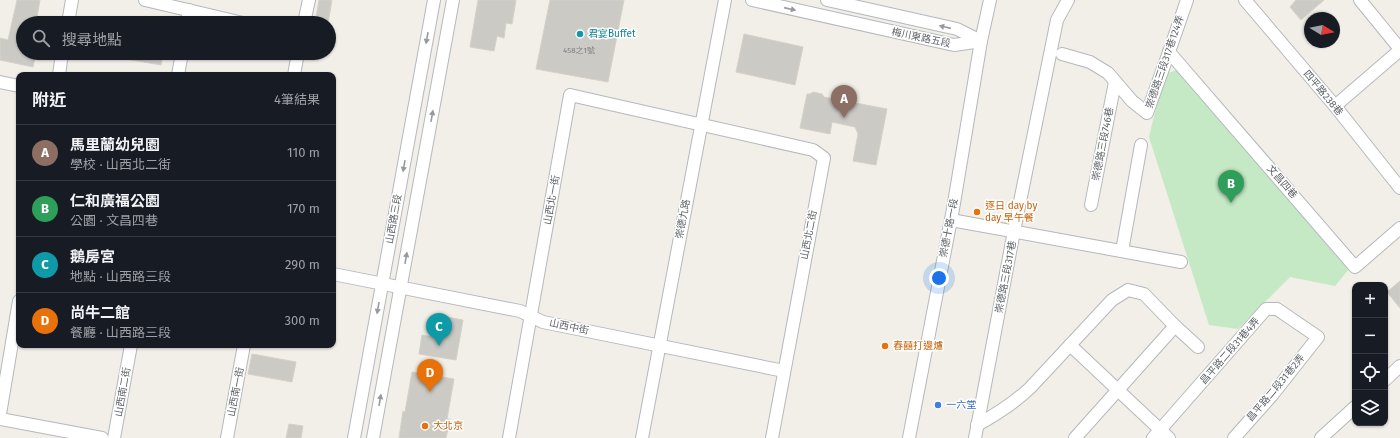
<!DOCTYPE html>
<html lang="zh-TW">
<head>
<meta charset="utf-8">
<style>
	body { margin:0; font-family:"Fira Sans","Noto Sans TC",sans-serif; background:#20242c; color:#f1f3f6 }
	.controls { position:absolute; right:12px; bottom:12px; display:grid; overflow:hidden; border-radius:8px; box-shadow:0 1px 3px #0004 }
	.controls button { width:36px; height:36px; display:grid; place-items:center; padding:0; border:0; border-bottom:1px solid #363941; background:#171b24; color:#f1f3f6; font:20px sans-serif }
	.compass { position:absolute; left:1304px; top:12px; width:36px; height:36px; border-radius:50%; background:#171b24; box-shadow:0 1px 3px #0004; rotate:100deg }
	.you { position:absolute; left:939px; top:278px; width:14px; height:14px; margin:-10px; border:3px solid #fff; border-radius:50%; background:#1a73e8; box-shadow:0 0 0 6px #1a73e833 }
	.badge { display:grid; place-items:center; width:26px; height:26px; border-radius:50%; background:#1a73e8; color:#fff; font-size:13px; font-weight:700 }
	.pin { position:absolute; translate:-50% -33px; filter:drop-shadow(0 1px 2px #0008) }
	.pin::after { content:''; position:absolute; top:21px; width:14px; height:12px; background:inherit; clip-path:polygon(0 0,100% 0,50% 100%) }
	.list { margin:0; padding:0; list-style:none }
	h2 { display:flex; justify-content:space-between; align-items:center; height:52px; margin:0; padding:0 16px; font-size:17px }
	h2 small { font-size:13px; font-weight:400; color:#9ea1a6 }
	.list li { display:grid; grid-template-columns:26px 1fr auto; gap:12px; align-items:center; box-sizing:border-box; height:56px; padding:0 16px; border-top:1px solid #363941 }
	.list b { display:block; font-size:15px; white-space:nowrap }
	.list p { margin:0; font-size:13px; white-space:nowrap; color:#9ea1a6 }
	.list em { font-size:13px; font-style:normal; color:#9ea1a6 }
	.icon { flex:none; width:22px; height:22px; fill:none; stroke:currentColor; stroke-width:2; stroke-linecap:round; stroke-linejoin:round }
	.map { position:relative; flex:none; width:1400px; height:438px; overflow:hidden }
	.search { position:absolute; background:#171b24; box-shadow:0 1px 3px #0004; left:16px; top:16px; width:320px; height:44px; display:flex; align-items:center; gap:10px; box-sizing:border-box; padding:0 14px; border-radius:22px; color:#9ea1a6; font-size:15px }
	.panel { position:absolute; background:#171b24; box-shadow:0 1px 3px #0004; left:16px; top:72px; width:320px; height:276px; border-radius:8px }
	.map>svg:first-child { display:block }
	.green { fill:#c5e8c5 }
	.building { fill:#cccac5; stroke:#d6d1c6 }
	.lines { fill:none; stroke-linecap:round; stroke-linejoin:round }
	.minor-casing { stroke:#b5b8bc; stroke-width:14 }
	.minor { stroke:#fff; stroke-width:12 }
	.oneway { fill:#979a9d }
	.culture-dot { fill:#0f9aa8; stroke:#fff; stroke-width:1.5 }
	.food-dot { fill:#e8710a; stroke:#fff; stroke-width:1.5 }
	.shop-dot { fill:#3f7fe0; stroke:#fff; stroke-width:1.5 }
	.labels { text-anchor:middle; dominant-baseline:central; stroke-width:3; stroke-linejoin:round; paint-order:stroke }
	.number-label { font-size:8px; fill:#7a7d7f }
	.culture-label { font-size:10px; fill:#0d838f; stroke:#fff; text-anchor:start }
	.street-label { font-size:10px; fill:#5f6368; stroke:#fff }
	.food-label { font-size:10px; fill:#c56008; stroke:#fff; text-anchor:start }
	.shop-label { font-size:10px; fill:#366cbe; stroke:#fff; text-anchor:start }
</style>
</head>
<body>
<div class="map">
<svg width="1400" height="438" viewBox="0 0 1400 438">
	<rect width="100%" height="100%" fill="#f1efe8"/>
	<!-- green -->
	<path class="green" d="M1178,69L1349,269L1335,286L1290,277L1238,329L1209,325L1149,137L1164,75Z"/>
	<!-- building -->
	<g class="building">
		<path d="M17,0H40L36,23H23V53H36L33,67L0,60V38L8,40Z"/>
		<path d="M319,0H332L328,23H315Z"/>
		<path d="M478,0H516L512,24L506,23L504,38L497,36L494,51L470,47Z"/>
		<path d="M550,0H624L608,82L536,69Z"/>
		<path d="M1296,0H1324L1301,20L1290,7Z"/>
		<path d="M744,34L803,47L795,85L736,72Z"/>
		<path d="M120,53H163L161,65L120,58Z"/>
		<path d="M813,92L822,94L824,97L887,109L876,165L853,161L858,134L855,127L832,122L830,134L800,128L807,94H810Z"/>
		<path d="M1400,281V308L1387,292Z"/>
		<path d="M442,316L463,320L456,360L419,354L422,335L438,338Z"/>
		<path d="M252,354L296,362L292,382L248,374Z"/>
		<path d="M412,372L454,379L447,419H450L446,438H399L403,411L405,412Z"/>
		<path d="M289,424L303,426L301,438H286Z"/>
	</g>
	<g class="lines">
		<!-- minor casing -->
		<g class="minor-casing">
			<g id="minor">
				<path d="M145,0L243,23"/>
				<path d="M752,0L954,45L981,41"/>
				<path d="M827,0L957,29L981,41"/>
				<path d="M1245,0L1335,106L1400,188"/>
				<path d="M1360,0L1400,49"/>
				<path d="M68,23L72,0"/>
				<path d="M187,23L189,10"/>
				<path d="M304,23L309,0"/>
				<path d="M1169,52L1355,267L1400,228"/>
				<path d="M1062,54L1090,62L1108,73L1132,101L1147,113L1169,52L1187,0"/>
				<path d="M59,75L62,53"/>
				<path d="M178,75L182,53"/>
				<path d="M294,75L298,53"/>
				<path d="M0,82L19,86"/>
				<path d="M1335,106L1400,50"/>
				<path d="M1091,205L1115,82"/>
				<path d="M951,220L1181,262"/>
				<path d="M1122,251L1141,145"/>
				<path d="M333,274L520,311L543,322L784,371"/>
				<path d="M1070,345L1169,438"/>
				<path d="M1385,380L1400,366"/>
				<path d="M0,414L19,301"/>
				<path d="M0,419L102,438"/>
				<path d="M977,425C997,414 1013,404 1030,388L1112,300L1128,290L1144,294L1175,326L1198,347"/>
				<path d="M114,438L131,345"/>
				<path d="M227,438L244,345"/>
				<path d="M354,438L434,0"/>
				<path d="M373,438L453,0"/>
				<path d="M509,438L570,95L813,150L824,158L772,438"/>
				<path d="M642,438L725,0"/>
				<path d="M909,438L953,209L981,41L990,0"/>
				<path d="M975,438L1014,231L1057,20L1068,0"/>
				<path d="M1075,438L1175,326"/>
				<path d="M1153,438L1266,309H1277L1318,337L1273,394L1234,438"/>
				<path d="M1321,438L1355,407"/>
			</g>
		</g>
		<!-- minor -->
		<use href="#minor" class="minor"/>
	</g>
	<!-- one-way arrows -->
	<defs><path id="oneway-solid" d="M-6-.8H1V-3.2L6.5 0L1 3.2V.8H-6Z"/></defs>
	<g class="oneway">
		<use href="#oneway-solid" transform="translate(790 9) rotate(13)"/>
		<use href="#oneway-solid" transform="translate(945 27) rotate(-167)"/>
		<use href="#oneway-solid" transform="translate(427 38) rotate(100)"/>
		<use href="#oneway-solid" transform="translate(432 116) rotate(-80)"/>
		<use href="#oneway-solid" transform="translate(404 166) rotate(100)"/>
		<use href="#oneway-solid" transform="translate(406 258) rotate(-80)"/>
		<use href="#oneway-solid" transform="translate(378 308) rotate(100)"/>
		<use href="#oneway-solid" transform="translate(380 400) rotate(-80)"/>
	</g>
	<!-- markers -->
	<circle class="culture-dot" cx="580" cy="34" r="4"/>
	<g class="food-dot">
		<circle cx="977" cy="212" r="4"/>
		<circle cx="885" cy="346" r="4"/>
		<circle cx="425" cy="426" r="4"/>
	</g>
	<circle class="shop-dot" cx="938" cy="405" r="4"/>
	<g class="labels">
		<!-- number labels -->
		<g class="number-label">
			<text x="579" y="50">458之1號</text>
		</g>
		<!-- culture labels -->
		<g class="culture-label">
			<text x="588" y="34">君宴Buffet</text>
		</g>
		<!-- street labels -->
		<g class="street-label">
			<text transform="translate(921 38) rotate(12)">梅川東路五段</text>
			<text transform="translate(1165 62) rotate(-71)">崇德路三段317巷124弄</text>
			<text transform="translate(1323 93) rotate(50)">四平路238巷</text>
			<text transform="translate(1103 144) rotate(-79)">崇德路三段746巷</text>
			<text transform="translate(1282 182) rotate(49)">文昌四巷</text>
			<text transform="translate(552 200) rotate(-80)">山西北一街</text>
			<text transform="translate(394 219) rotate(-80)">山西路三段</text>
			<text transform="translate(683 219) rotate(-79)">崇德九路</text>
			<text transform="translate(949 228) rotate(-79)">崇德十路一段</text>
			<text transform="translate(809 235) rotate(-79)">山西北二街</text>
			<text transform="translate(1006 277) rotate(-79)">崇德路三段317巷</text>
			<text transform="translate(569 327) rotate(12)">山西中街</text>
			<text transform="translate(1230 351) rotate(-49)">昌平路二段31巷4弄</text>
			<text transform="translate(1276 388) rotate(-50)">昌平路二段31巷2弄</text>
			<text transform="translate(123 392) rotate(-80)">山西南二街</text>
			<text transform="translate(236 392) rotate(-79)">山西南一街</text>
		</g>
		<!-- food labels -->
		<g class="food-label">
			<text x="985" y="206">逐日 day by<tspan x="985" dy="12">day 早午餐</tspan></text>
			<text x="893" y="346">春囍打邊爐</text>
			<text x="433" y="426">大北京</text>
		</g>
		<!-- shop labels -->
		<g class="shop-label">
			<text x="946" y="405">一六堂</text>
		</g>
	</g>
</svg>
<div class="controls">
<button>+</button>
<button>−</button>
<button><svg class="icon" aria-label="locate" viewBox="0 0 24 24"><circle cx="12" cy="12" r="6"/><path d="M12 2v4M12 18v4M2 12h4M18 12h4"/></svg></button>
<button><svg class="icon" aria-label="layers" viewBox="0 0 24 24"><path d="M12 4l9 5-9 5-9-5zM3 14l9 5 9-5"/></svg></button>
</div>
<svg class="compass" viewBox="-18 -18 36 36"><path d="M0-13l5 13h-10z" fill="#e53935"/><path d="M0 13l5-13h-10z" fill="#9ea1a6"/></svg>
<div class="you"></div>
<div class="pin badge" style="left:844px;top:118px;background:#8d6e63">A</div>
<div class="pin badge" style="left:1231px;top:203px;background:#2e9e5b">B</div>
<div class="pin badge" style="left:439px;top:346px;background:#0f9aa8">C</div>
<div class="pin badge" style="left:430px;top:392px;background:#e8710a">D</div>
<div class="search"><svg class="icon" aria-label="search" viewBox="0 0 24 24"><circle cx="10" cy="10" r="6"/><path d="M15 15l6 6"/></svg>搜尋地點</div>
<section class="panel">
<h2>附近<small>4筆結果</small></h2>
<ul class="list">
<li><span class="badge" style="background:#8d6e63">A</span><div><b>馬里蘭幼兒園</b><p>學校 · 山西北二街</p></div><em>110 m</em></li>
<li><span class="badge" style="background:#2e9e5b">B</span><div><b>仁和廣福公園</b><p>公園 · 文昌四巷</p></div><em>170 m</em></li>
<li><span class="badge" style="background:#0f9aa8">C</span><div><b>鵝房宮</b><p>地點 · 山西路三段</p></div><em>290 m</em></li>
<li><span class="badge" style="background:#e8710a">D</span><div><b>尚牛二館</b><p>餐廳 · 山西路三段</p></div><em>300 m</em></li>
</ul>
</section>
</div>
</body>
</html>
